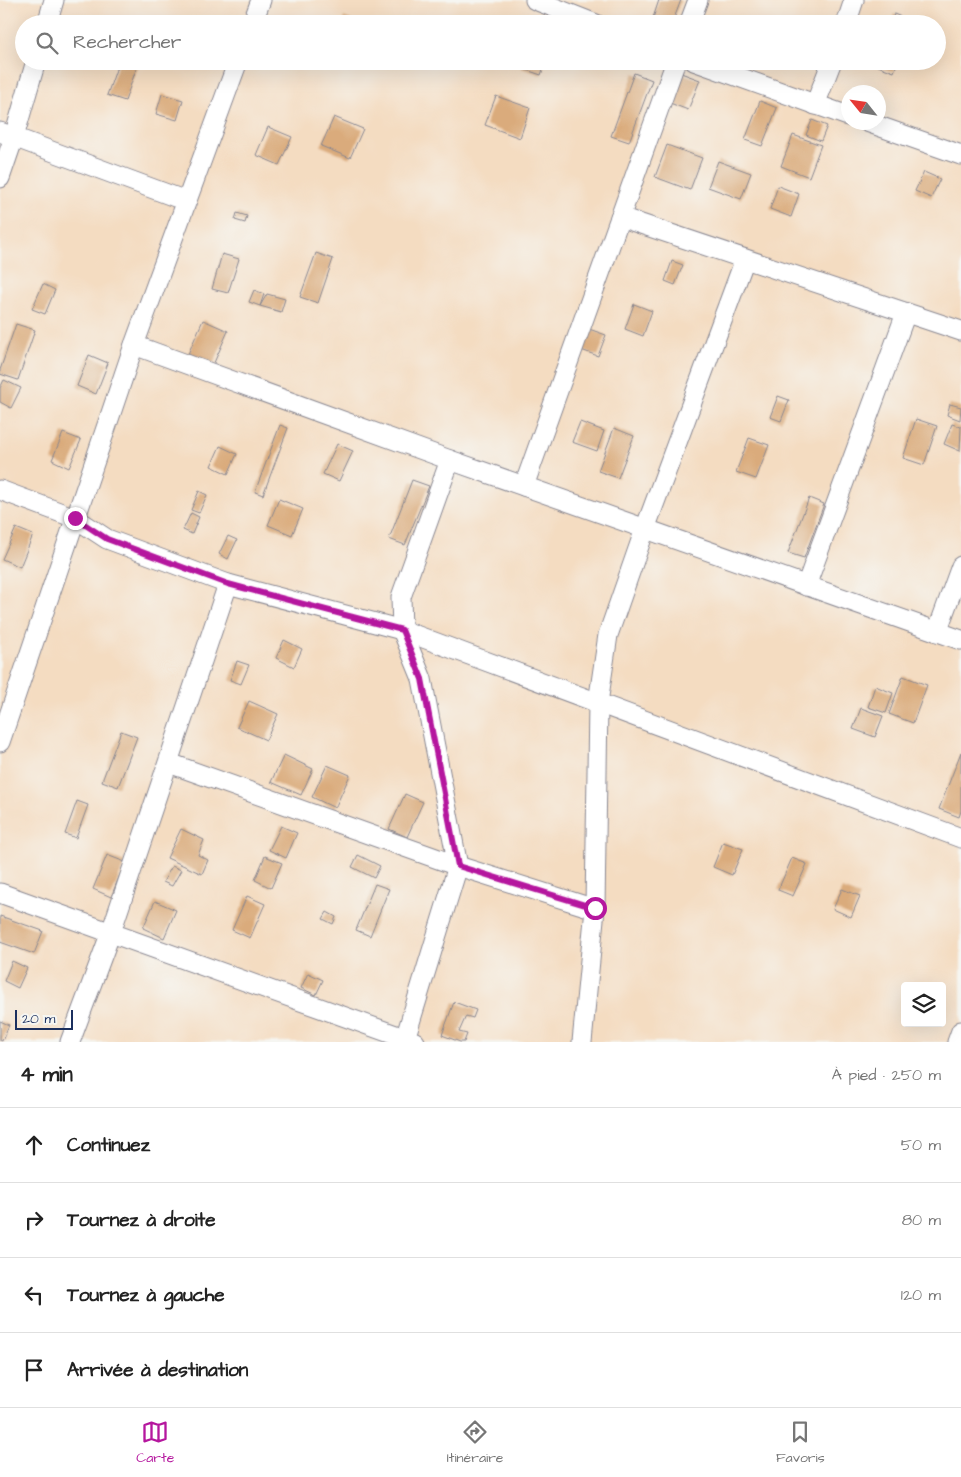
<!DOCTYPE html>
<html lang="fr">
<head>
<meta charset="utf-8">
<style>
	body { margin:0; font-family:"Architects Daughter",sans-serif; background:#f6f6f6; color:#222 }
	.controls { position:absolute; right:15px; bottom:15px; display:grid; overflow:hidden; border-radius:5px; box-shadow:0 5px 20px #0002 }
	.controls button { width:45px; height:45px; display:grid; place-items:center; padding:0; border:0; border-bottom:1px solid #e0e0e0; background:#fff; color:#222; font:25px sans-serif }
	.compass { position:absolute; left:841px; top:85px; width:45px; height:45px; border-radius:50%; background:#fff; box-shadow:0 5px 20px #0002; rotate:300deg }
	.scale { position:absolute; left:15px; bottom:12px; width:58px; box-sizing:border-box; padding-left:5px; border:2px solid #1b2f5e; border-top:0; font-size:14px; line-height:18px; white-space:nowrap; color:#1b2f5e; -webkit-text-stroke:4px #f6f6f2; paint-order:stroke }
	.stop { position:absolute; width:15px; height:15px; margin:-11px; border:4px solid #b5179e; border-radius:50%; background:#fff }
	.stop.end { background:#b5179e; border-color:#fff; box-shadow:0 1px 5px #0008 }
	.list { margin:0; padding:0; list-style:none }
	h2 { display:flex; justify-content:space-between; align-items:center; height:65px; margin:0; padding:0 20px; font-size:21px }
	h2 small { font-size:16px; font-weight:400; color:#767676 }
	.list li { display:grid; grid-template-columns:32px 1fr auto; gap:15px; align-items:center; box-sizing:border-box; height:75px; padding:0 20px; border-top:1px solid #e0e0e0 }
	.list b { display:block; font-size:19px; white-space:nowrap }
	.list em { font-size:16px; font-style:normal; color:#767676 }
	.icon { flex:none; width:28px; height:28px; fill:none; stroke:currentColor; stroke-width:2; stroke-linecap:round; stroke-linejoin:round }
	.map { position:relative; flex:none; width:961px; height:1042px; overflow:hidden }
	.search { position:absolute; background:#fff; box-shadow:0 5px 20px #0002; left:15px; right:15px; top:15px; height:55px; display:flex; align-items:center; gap:12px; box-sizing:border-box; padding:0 18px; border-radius:28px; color:#767676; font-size:19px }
	.sheet { height:365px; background:#fff }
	nav { display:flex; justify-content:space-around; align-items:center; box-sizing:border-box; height:70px; border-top:1px solid #e0e0e0; background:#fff; font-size:14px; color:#767676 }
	nav a { display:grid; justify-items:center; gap:2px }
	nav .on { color:#b5179e }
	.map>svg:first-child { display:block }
	.building { fill:#daab7b }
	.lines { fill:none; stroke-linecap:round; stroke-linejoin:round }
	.street-casing { stroke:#888690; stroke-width:21 }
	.street { stroke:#fff; stroke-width:19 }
	.route { stroke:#b5179e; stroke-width:6 }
</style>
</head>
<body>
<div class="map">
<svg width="961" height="1042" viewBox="0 0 961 1042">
	<rect width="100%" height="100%" fill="#f6f6f2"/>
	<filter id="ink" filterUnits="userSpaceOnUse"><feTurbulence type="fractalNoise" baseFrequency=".02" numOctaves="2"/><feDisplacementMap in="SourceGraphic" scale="10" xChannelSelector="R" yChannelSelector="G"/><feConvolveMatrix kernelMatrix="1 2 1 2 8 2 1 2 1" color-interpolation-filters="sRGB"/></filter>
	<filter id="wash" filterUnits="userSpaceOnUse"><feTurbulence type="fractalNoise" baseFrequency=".0096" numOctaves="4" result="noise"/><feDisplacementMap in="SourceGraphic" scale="20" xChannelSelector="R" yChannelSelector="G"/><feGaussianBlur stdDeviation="1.12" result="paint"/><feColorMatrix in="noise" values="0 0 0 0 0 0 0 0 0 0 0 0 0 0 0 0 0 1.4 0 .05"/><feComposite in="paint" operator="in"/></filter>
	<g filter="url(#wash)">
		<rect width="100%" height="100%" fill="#f4dcc1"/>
		<g id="blocks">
			<!-- building -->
			<g class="building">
				<path d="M659,0H681L672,24H651Z"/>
				<path d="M894,14L911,21L910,24H890Z"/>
				<path d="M344,17L360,24H342Z"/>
				<path d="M119,61H139L125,101L107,95Z"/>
				<path d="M524,61H546L541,75L521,68Z"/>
				<path d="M880,61H898L894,72L878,66Z"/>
				<path d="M634,73L652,80L629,142L611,136Z"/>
				<path d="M681,73L700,80L688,110L670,103Z"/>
				<path d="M162,94L183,100L177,120L156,114Z"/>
				<path d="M496,96L530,108L520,138L485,125Z"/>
				<path d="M760,101L777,108L762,146L745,140Z"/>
				<path d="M334,117L363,129L350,158L321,146Z"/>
				<path d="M812,120L827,126L821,141L806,135Z"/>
				<path d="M268,127L292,137L279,165L256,155Z"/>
				<path d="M793,135L821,145L809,177L781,166Z"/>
				<path d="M667,145L702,158L690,190L655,177Z"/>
				<path d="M718,161L751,173L741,199L708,187Z"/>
				<path d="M924,172L940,179L931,198L915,191Z"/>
				<path d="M778,186L799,194L791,217L770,209Z"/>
				<path d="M237,213L247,216L245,223L235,220Z"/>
				<path d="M316,253L333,259L318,303L300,297Z"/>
				<path d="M222,254L239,259L228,293L212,289Z"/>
				<path d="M672,261L683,265L675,285L665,281Z"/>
				<path d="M43,284L55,290L45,314L32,309Z"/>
				<path d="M254,290L264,294L260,306L267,294L285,299L281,312L260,306L249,302Z"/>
				<path d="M634,304L652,311L643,336L625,329Z"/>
				<path d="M203,320L228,331L213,365L188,354Z"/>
				<path d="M16,324L35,330L18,380L0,374V370Z"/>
				<path d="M589,329L606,335L598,356L581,350Z"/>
				<path d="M89,355L108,363L96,394L77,386Z"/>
				<path d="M4,380L21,388L11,408L0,402V388Z"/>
				<path d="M778,396L789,400L781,421L770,417Z"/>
				<path d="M950,404L961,407L960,420L947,415Z"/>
				<path d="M916,419L937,426L924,465L903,458Z"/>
				<path d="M580,422L604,431L597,451L572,442Z"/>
				<path d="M952,424L961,427L960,451L944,444Z"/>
				<path d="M280,425L288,428L263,495L255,492Z"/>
				<path d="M614,428L634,436L618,478L598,471Z"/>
				<path d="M63,433L81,440L69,468L52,460Z"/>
				<path d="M749,438L769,445L756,479L736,472Z"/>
				<path d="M337,444L353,451L339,481L323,474Z"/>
				<path d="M220,446L237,454L228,474L211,466Z"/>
				<path d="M412,480L429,486L405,545L389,539Z"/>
				<path d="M199,491L207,495L199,513L191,510Z"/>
				<path d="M809,498L824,504L804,558L788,553Z"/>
				<path d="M279,499L303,509L292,535L268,525Z"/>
				<path d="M191,513L199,517L192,534L183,530Z"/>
				<path d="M16,528L33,535L20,567L2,559Z"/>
				<path d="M228,536L237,540L228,559L219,554Z"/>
				<path d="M284,640L302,649L294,667L276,658Z"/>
				<path d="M237,661L249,665L241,684L230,680Z"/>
				<path d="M903,676L927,685L913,723L889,714Z"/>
				<path d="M875,686L893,693L886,713L868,707Z"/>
				<path d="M249,701L278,714L266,740L237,727Z"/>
				<path d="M861,708L883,716L875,737L853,729Z"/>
				<path d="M121,731L137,737L118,787L102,781Z"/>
				<path d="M961,752V811L959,817L939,809Z"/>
				<path d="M284,755L313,769L301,795L271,782Z"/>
				<path d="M327,765L350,775L335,808L312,797Z"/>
				<path d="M405,794L423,802L407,837L389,829Z"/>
				<path d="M77,801L88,805L76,838L65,834Z"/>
				<path d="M281,826L297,833L286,858L269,850Z"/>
				<path d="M181,829L204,840L198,855L208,860L202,874L167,858Z"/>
				<path d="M723,842L743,849L732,875L713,867Z"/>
				<path d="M107,855L125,862L111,897L93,889Z"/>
				<path d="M358,855L380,866L374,878L352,867Z"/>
				<path d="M265,856L282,863L271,888L255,880Z"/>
				<path d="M792,858L807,864L793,896L778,890Z"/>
				<path d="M172,866L181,870L172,886L163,882Z"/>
				<path d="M375,884L389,889L370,936L356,930Z"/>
				<path d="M842,889L860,896L851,917L833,909Z"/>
				<path d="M247,896L265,904L250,938L232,930Z"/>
				<path d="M155,901L176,910L164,938L143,928Z"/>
				<path d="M327,912L336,917L333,924L323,919Z"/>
				<path d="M0,916L43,931L34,954L0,942Z"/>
				<path d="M12,961L27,968L18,988L4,981Z"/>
				<path d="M308,973L323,980L316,995L301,988Z"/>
				<path d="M454,1002L476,1010L473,1018L466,1016L459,1032L467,1034L464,1042H460L442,1035Z"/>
				<path d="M0,1021L9,1025L2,1041L0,1040Z"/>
			</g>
		</g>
	</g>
	<g filter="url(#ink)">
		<use href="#blocks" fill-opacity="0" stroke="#888690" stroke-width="1"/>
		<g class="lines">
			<!-- street casing -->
			<g class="street-casing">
				<g id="street">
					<path d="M535,0L596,24"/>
					<path d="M47,24L54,0"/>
					<path d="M252,24L261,0"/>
					<path d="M689,24L698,0"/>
					<path d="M846,24L854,0"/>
					<path d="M694,61L848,116"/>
					<path d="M815,105L832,61"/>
					<path d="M867,122L961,155"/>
					<path d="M0,132L186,201"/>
					<path d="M0,178L14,137L36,61"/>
					<path d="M620,217L961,331"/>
					<path d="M134,345L450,460L961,640"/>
					<path d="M524,486L676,61"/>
					<path d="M0,490L75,518L107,539L228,584L402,630L961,838"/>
					<path d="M806,586L906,313"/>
					<path d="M937,632L961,566"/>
					<path d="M0,742L134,345L238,61"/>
					<path d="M169,763L458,866L595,909"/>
					<path d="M0,893L415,1042"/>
					<path d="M70,1042L111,932L228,584"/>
					<path d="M404,1042L458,866L422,679L402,630L401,597L450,460"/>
					<path d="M582,1042L595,909L598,703L608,635L645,529L745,259"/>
					<path d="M957,1042L961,1031"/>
				</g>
			</g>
			<!-- street -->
			<use href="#street" class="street"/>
		</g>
	</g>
	<g class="lines" filter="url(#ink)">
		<!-- route -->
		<path class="route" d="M75,518L107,539L228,584L402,630L422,679L458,866L595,908"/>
	</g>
</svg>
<div class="controls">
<button><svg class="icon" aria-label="layers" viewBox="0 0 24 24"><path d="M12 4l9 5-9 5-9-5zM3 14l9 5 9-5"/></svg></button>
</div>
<svg class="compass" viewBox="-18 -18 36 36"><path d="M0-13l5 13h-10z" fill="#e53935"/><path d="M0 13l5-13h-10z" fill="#767676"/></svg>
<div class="scale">20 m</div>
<div class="stop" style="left:595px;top:908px"></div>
<div class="stop end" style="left:75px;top:518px"></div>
<div class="search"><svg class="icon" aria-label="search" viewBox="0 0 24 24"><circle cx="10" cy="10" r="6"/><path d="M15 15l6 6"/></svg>Rechercher</div>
</div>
<section class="sheet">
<h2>4 min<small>À pied · 250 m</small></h2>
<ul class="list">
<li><svg class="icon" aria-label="ahead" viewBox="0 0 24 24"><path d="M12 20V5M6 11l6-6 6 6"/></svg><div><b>Continuez</b></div><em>50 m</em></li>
<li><svg class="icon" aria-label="right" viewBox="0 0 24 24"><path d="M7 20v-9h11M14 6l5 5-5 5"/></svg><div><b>Tournez à droite</b></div><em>80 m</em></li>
<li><svg class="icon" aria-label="left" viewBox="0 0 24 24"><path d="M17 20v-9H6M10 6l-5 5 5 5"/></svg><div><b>Tournez à gauche</b></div><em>120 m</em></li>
<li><svg class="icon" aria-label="arrive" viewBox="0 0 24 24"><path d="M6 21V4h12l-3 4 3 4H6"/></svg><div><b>Arrivée à destination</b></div></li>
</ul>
</section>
<nav>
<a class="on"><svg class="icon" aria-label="map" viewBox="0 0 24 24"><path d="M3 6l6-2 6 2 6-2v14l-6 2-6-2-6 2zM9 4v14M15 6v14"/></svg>Carte</a>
<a><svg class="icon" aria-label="directions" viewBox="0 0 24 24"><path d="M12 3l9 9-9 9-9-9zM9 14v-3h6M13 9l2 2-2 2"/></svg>Itinéraire</a>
<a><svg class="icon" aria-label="saved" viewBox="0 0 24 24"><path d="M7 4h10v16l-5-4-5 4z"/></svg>Favoris</a>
</nav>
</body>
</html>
